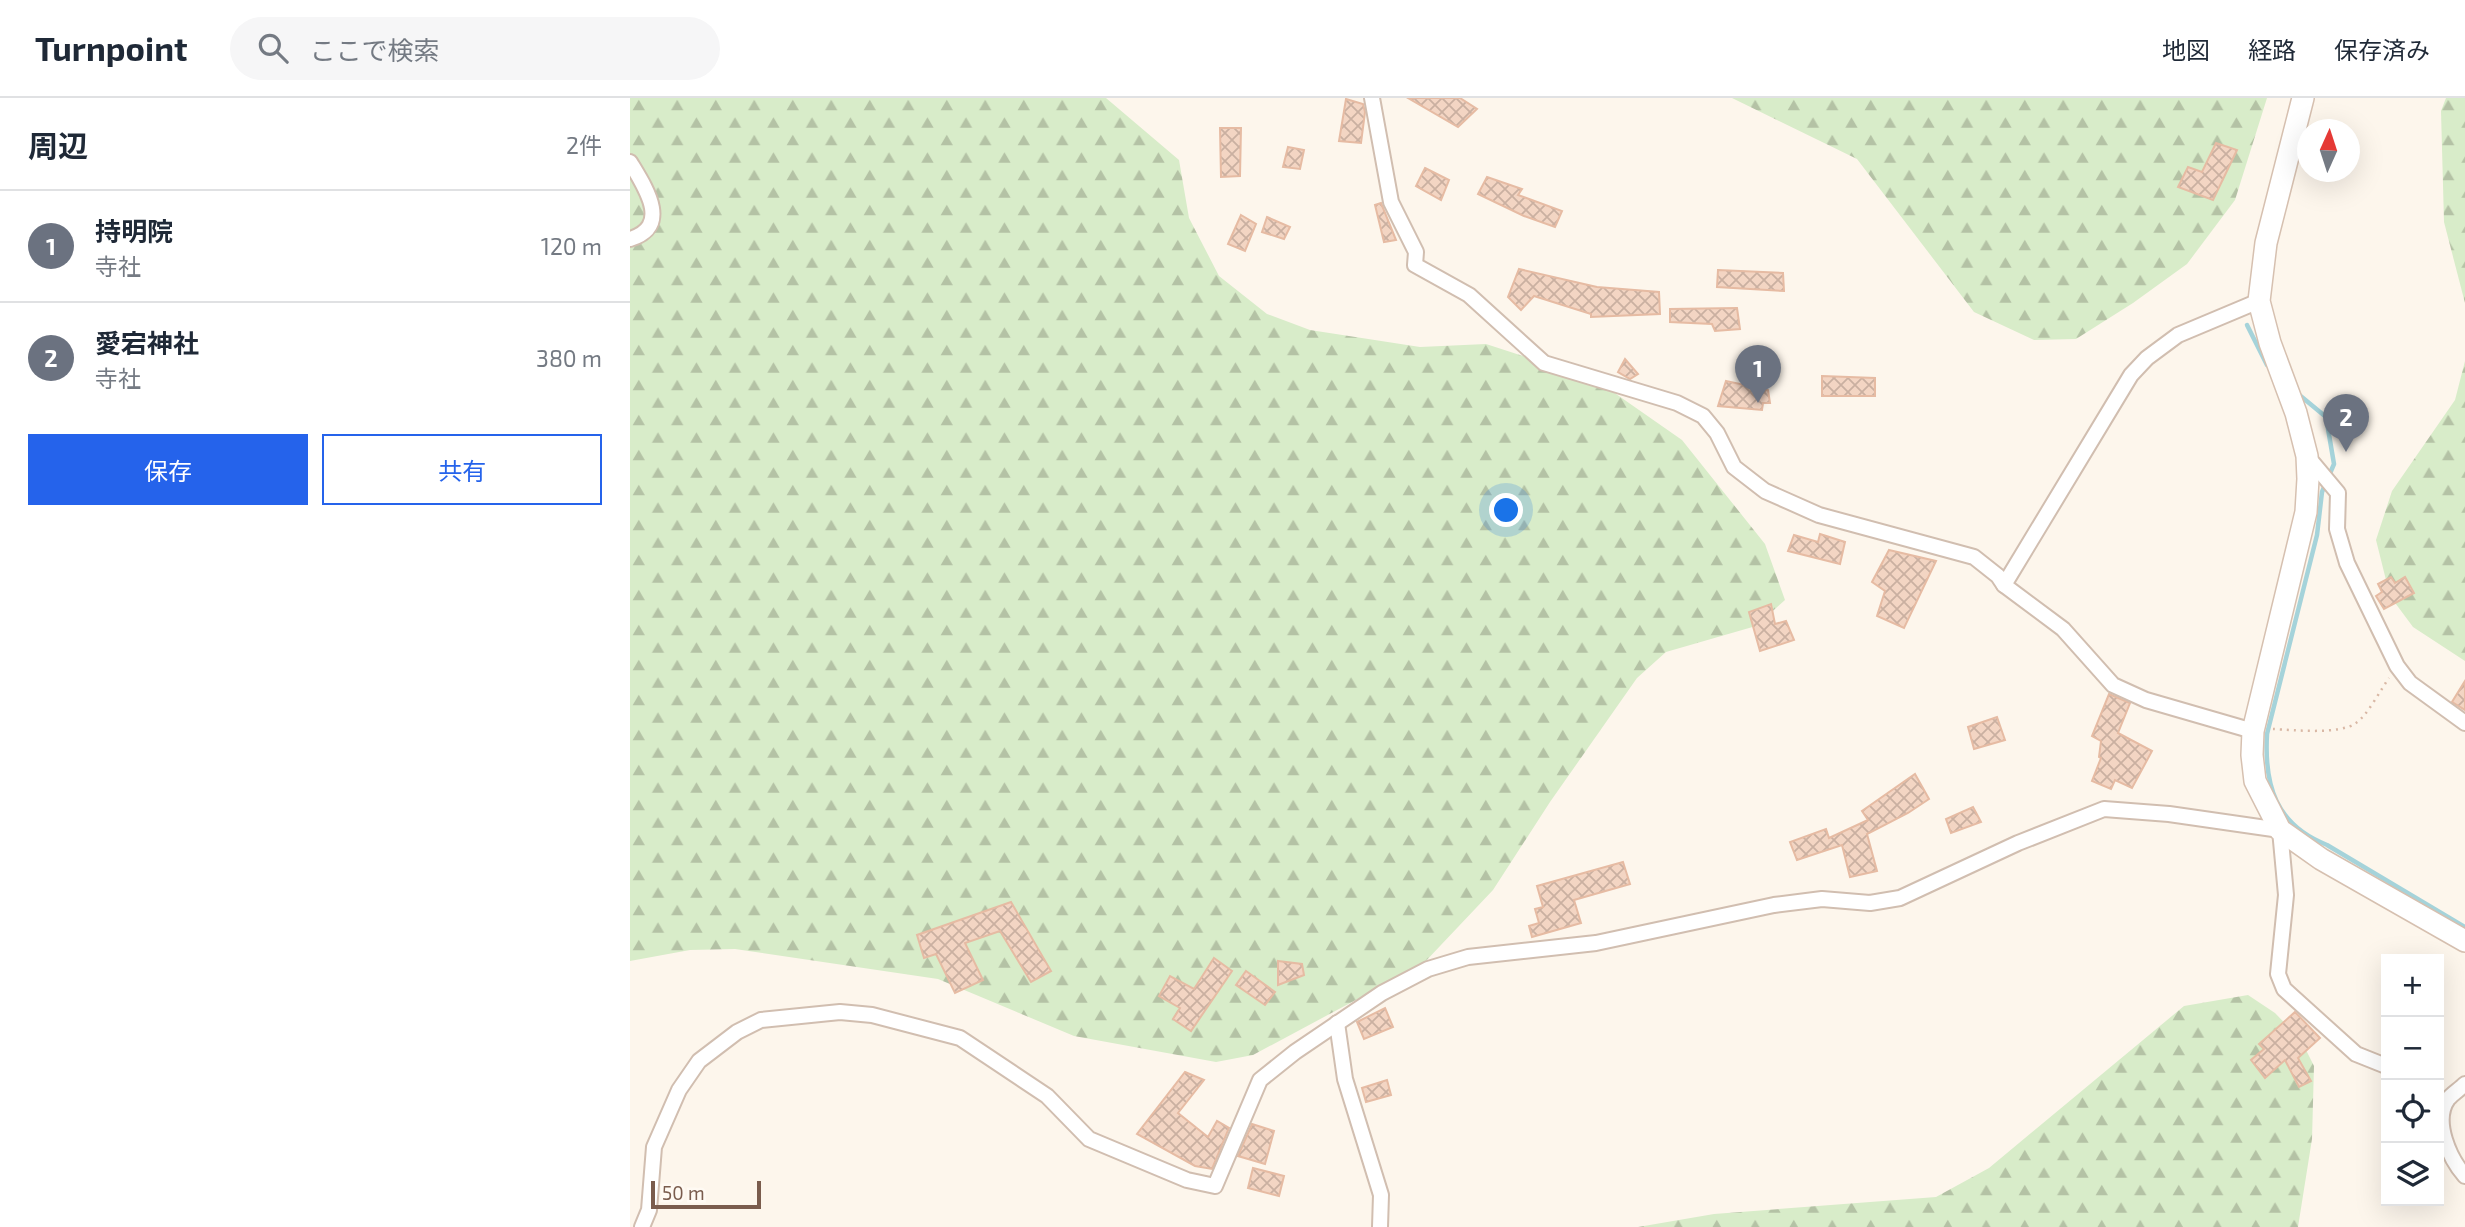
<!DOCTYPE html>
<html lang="ja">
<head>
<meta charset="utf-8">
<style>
	body { margin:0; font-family:"Exo 2","Noto Sans JP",sans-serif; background:#f6f6f7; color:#1f2937 }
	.controls { position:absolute; right:21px; bottom:21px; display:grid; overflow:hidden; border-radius:0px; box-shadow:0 7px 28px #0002 }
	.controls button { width:63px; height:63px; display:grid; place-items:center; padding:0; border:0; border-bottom:2px solid #e0e1e3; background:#fff; color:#1f2937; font:35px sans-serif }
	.compass { position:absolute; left:1667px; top:21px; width:63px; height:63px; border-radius:50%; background:#fff; box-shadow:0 7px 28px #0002; rotate:3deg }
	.scale { position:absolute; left:21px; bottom:18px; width:110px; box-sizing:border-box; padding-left:7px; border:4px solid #7a5c4d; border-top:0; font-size:19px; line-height:24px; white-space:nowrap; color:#7a5c4d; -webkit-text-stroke:5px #fffaf3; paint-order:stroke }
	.you { position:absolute; left:877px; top:413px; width:24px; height:24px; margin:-18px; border:5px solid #fff; border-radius:50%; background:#1a73e8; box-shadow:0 0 0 10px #1a73e833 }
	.badge { display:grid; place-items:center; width:46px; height:46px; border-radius:50%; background:#2563eb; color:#fff; font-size:23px; font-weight:700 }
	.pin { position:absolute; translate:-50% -58px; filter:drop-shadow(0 2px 4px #0008) }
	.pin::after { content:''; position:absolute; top:37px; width:24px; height:21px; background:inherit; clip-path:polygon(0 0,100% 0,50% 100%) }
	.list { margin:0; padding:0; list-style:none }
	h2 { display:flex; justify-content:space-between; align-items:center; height:91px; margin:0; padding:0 28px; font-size:30px }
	h2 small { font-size:23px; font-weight:400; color:#747a83 }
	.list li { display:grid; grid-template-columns:46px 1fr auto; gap:21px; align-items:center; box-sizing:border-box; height:112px; padding:0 28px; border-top:2px solid #e0e1e3 }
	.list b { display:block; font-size:26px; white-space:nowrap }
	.list p { margin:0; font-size:23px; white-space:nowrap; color:#747a83 }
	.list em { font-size:23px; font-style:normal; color:#747a83 }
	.actions { display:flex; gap:14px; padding:21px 28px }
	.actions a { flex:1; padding:16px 0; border:2px solid #2563eb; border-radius:0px; text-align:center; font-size:24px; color:#2563eb }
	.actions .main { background:#2563eb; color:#fff }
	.icon { flex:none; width:38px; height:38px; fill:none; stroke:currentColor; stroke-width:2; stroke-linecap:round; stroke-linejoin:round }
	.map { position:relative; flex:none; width:1835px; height:1129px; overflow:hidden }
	header { display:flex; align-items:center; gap:42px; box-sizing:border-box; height:98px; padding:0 35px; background:#fff; border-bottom:2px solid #e0e1e3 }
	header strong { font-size:33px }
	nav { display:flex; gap:38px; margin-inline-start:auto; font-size:24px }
	.search { width:490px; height:63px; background:#f6f6f7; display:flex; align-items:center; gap:18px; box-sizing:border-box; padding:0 24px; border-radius:38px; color:#747a83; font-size:26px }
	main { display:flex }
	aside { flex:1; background:#fff }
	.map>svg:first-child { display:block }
	.forest { fill:url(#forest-firs) }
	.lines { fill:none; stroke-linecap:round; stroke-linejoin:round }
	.stream { stroke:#a5d3da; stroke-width:4.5 }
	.building { fill:url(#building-cross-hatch); stroke:#e6bba3; stroke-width:2 }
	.street-casing { stroke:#d1beb0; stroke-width:18 }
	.secondary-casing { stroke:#d6c0b0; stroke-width:24 }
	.path { stroke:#d9b8a5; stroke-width:2.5; stroke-dasharray:2 5; stroke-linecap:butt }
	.street { stroke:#fff; stroke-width:14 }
	.secondary { stroke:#fff; stroke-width:21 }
</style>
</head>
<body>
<header>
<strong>Turnpoint</strong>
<div class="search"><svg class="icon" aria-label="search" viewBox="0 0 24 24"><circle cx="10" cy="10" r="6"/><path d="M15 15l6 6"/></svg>ここで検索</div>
<nav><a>地図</a><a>経路</a><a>保存済み</a></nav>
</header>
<main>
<aside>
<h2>周辺<small>2件</small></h2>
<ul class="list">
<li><span class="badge" style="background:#6b7280">1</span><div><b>持明院</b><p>寺社</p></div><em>120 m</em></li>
<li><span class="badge" style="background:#6b7280">2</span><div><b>愛宕神社</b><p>寺社</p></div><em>380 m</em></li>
</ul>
<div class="actions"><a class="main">保存</a><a>共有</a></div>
</aside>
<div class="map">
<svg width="1835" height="1129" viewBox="0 0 1835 1129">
	<defs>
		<pattern id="forest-firs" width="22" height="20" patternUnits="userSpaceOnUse" patternTransform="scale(1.75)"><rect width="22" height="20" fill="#d8ecc9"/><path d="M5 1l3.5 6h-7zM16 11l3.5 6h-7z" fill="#b4c2a5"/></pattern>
		<pattern id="building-cross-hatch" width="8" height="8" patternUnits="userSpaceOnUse" patternTransform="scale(1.75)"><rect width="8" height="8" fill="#f3d5c3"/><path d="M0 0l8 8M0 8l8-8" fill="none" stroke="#cab0a1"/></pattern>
	</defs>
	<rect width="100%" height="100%" fill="#fdf6ec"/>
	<!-- forest -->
	<g class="forest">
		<path d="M0,0H476L549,62L559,120L589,178L637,216L680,232L790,249L856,246L966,282L1052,342L1135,446L1155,502L1126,528L1036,554L1007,580L920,704L863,792L793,866L623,957L586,964L444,938L308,881L105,851L60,852L0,863Z"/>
		<path d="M1102,0H1637L1605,102L1557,166L1503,205L1446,241L1404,242L1344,214L1227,61Z"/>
		<path d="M1816,0H1835V205L1814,124L1811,13Z"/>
		<path d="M1835,263V563L1783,529L1760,498L1746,442L1762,393L1825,302Z"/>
		<path d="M1618,897L1645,915L1671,942L1684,968L1682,1041L1668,1129H1008L1084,1116L1306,1099L1359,1070L1554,908Z"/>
	</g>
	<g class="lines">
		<!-- stream -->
		<g class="stream">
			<path d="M1617,227L1637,267"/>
			<path d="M1667,295L1696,319L1704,366L1692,394L1687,437L1637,636C1634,688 1646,727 1697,747L1835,829"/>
		</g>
	</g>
	<!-- building -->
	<g class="building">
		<path d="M778,0H830L847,11L828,29Z"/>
		<path d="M716,1L733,6L735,14L731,45L709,43Z"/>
		<path d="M590,30H611L610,78L591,79Z"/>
		<path d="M1586,45L1607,52L1583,102L1548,89L1558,69L1572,74Z"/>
		<path d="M658,49L674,52L670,71L653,69Z"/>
		<path d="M795,70L819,82L811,102L786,88Z"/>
		<path d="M857,79L892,91L888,97L932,113L925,129L894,118L848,96Z"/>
		<path d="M751,105L766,142L754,144L745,107Z"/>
		<path d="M611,117L626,126L615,153L598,146Z"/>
		<path d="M637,119L660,129L654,141L632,134Z"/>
		<path d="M889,171L967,189L1029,194L1030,216L961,219V216L904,198L891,212L878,199Z"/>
		<path d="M1088,172L1153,175L1154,193L1087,189Z"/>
		<path d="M1107,210L1110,231L1085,233L1082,226L1040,224V211Z"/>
		<path d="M995,261L1008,276L1000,281L988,274Z"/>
		<path d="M1192,278L1245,280V298H1192Z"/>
		<path d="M1096,283L1138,292L1140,305H1133L1132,312L1088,308Z"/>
		<path d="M1190,436L1215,444L1210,466L1158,453L1164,437L1188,444Z"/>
		<path d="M1259,452L1306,463L1274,530L1247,518L1255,493L1242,484Z"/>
		<path d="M1761,479L1765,485L1775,479L1784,495L1754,511L1746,498L1752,494L1748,486Z"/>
		<path d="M1141,506L1145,526L1156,523L1164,542L1130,553L1119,514Z"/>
		<path d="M1835,583V612L1822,604Z"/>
		<path d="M1479,596L1500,605L1488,635L1522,653L1502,690L1485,682L1481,691L1462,683L1471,660L1469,659L1471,643L1462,638Z"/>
		<path d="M1367,619L1375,642L1344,651L1338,629Z"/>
		<path d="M1285,676L1299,701L1278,715L1237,736L1247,773L1220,779L1212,747L1167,762L1160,744L1196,731L1199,740L1238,722L1232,713Z"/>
		<path d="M1343,709L1351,724L1321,735L1316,721Z"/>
		<path d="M993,764L1000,786L944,802L951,825L902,839L899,828L909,825L905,811L913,809L907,788Z"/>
		<path d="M381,804L421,873L401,884L370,833L335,845L353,882L325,895L306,856L294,860L287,837Z"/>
		<path d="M584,860L602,873L561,933L543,921L550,910L529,898L540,878L564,891Z"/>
		<path d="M648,863L672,866L674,877L648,887Z"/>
		<path d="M616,873L645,894L635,907L606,887Z"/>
		<path d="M755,910L763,929L734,941L727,924Z"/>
		<path d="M1665,914L1690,940L1668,960L1681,983L1669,989L1655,962L1635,980L1621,962L1634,951L1629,946Z"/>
		<path d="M555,974L574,982L548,1015L578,1039L587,1023L599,1030L582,1071L565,1068L507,1036Z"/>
		<path d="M757,982L761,997L736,1004L732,990Z"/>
		<path d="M622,1026L644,1033L635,1066L608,1058Z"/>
		<path d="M623,1070L654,1078L649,1098L618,1090Z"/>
	</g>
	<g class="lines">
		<!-- street casing -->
		<g class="street-casing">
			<g id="street">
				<path d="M742,0L761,104L786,154L785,167L839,197L914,265L1047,305L1073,318L1087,335L1104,369L1135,393L1189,417L1344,459L1368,478L1374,487L1433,531L1483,587L1516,602L1623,633"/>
				<path d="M0,64C15,89 42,128 0,141"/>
				<path d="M1677,358L1708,395L1707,431L1717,465L1767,568L1780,585L1835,625"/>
				<path d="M1374,487L1501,277L1517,260L1548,237L1629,203"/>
				<path d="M707,925L715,981L751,1097L750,1129"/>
				<path d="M1835,986C1830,991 1822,996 1818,1001C1802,1023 1820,1061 1835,1078"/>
				<path d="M12,1129L19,1112L24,1049L49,992L69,963L107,934L131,922L210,914L242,917L330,940L417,998L459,1041L557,1082L585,1088L630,982L665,954L752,895L798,871L838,859L966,845L1144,807L1192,801L1240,805L1270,800L1388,745L1474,711L1539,716L1650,732L1656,797L1648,876L1654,891L1726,956L1756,968"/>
			</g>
		</g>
		<!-- secondary casing -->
		<g class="secondary-casing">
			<path id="secondary" d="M1673,0L1636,145L1629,203L1640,245L1666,315L1677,358L1678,381L1676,414L1623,633L1622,657L1625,683L1650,732L1691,761L1835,843"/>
		</g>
		<!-- path -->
		<path class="path" d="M1643,631C1664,632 1709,637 1726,625C1737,618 1751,591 1759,580"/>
		<!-- street -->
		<use href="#street" class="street"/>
		<!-- secondary -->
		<use href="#secondary" class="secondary"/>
	</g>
</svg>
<div class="controls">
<button>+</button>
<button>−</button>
<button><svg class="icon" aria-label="locate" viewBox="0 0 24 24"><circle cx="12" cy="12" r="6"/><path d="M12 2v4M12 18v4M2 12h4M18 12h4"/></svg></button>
<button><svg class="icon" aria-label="layers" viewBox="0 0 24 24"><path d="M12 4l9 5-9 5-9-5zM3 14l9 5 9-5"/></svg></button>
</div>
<svg class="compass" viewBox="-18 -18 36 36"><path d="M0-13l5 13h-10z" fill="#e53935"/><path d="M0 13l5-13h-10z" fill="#747a83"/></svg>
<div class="scale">50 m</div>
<div class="you"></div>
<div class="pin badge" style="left:1128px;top:305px;background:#6b7280">1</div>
<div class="pin badge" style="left:1716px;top:354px;background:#6b7280">2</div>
</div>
</main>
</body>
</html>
